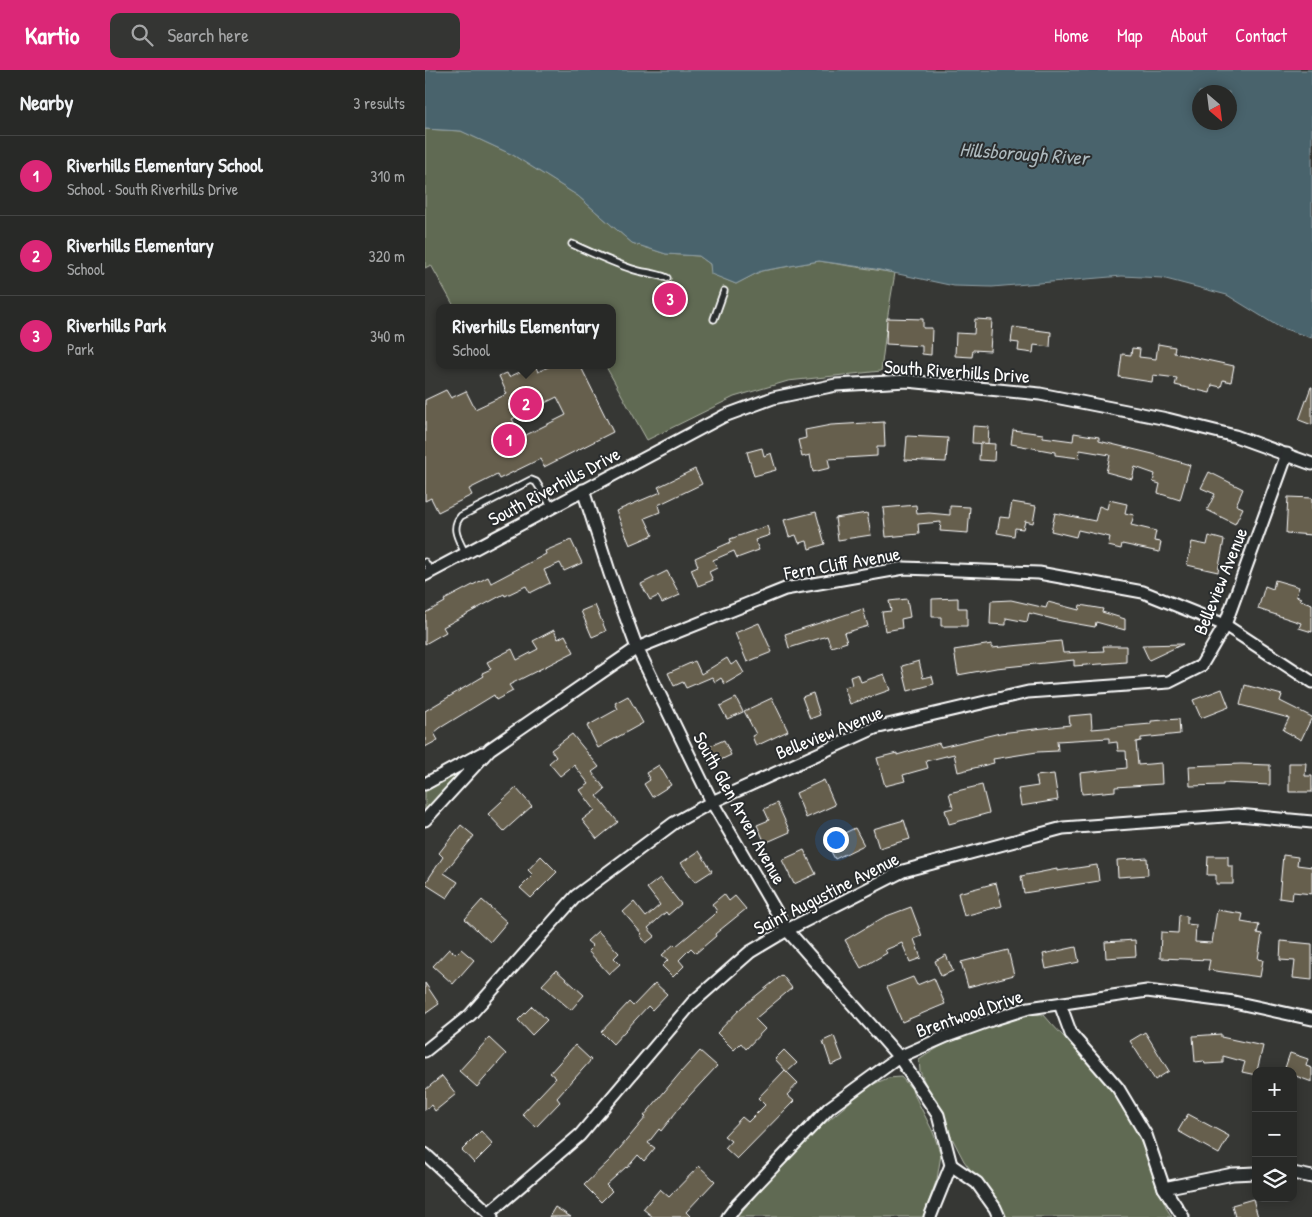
<!DOCTYPE html>
<html lang="en">
<head>
<meta charset="utf-8">
<style>
	body { margin:0; font-family:"Patrick Hand",sans-serif; background:#343533; color:#f1f3f6 }
	.controls { position:absolute; right:15px; bottom:15px; display:grid; overflow:hidden; border-radius:10px; box-shadow:0 2px 12px #0003 }
	.controls button { width:45px; height:45px; display:grid; place-items:center; padding:0; border:0; border-bottom:1px solid #444544; background:#282927; color:#f1f3f6; font:25px sans-serif }
	.compass { position:absolute; left:767px; top:15px; width:45px; height:45px; border-radius:50%; background:#282927; box-shadow:0 2px 12px #0003; rotate:152deg }
	.you { position:absolute; left:410px; top:769px; width:18px; height:18px; margin:-12px; border:4px solid #fff; border-radius:50%; background:#1a73e8; box-shadow:0 0 0 8px #1a73e833 }
	.badge { display:grid; place-items:center; width:32px; height:32px; border-radius:50%; background:#db2777; color:#fff; font-size:16px; font-weight:700 }
	.pin { position:absolute; translate:-50% -50%; border:2px solid #fff; box-shadow:0 1px 5px #0006 }
	.popup { position:absolute; left:11px; top:234px; width:180px; height:65px; box-sizing:border-box; display:grid; place-content:center; border-radius:10px; background:#282927; filter:drop-shadow(0 1px 4px #0005); font-size:16px; white-space:nowrap; color:#a5a6a7 }
	.popup b { font-size:19px; color:#f1f3f6 }
	.popup::after { content:''; position:absolute; left:50%; top:100%; margin-left:-10px; border:10px solid transparent; border-top-color:#282927 }
	.list { margin:0; padding:0; list-style:none }
	h2 { display:flex; justify-content:space-between; align-items:center; height:65px; margin:0; padding:0 20px; font-size:21px }
	h2 small { font-size:16px; font-weight:400; color:#a5a6a7 }
	.list li { display:grid; grid-template-columns:32px 1fr auto; gap:15px; align-items:center; box-sizing:border-box; height:80px; padding:0 20px; border-top:1px solid #444544 }
	.list b { display:block; font-size:19px; white-space:nowrap }
	.list p { margin:0; font-size:16px; white-space:nowrap; color:#a5a6a7 }
	.list em { font-size:16px; font-style:normal; color:#a5a6a7 }
	.icon { flex:none; width:28px; height:28px; fill:none; stroke:currentColor; stroke-width:2; stroke-linecap:round; stroke-linejoin:round }
	.map { position:relative; flex:none; width:887px; height:1147px; overflow:hidden }
	header { display:flex; align-items:center; gap:30px; box-sizing:border-box; height:70px; padding:0 25px; background:#db2777; color:#fff }
	header strong { font-size:24px }
	nav { display:flex; gap:28px; margin-inline-start:auto; font-size:18px }
	.search { width:350px; height:45px; background:#343533; display:flex; align-items:center; gap:12px; box-sizing:border-box; padding:0 18px; border-radius:10px; color:#a5a6a7; font-size:19px }
	main { display:flex }
	aside { flex:1; background:#282927 }
	.map>svg:first-child { display:block }
	.green { fill:#616b52; stroke:#b0b5a8 }
	.water { fill:#48636c; stroke:#91a1a7; fill-rule:evenodd }
	.building { fill:#665e4e; stroke:#fff; fill-rule:evenodd }
	.lines { fill:none; stroke-linecap:round; stroke-linejoin:round }
	.service-casing { stroke:#fff; stroke-width:9 }
	.minor-casing { stroke:#fff; stroke-width:15 }
	.service { stroke:#2a2d2e; stroke-width:5.5 }
	.minor { stroke:#2a2d2e; stroke-width:11 }
	.labels { text-anchor:middle; dominant-baseline:central; stroke-width:4; stroke-linejoin:round; paint-order:stroke }
	.street-label { font-size:19px; fill:#fff; stroke:#2a2d2e }
	.water-label { font-size:20px; font-style:italic; fill:#adb9bd; stroke:#2a2d2e }
</style>
</head>
<body>
<header>
<strong>Kartio</strong>
<div class="search"><svg class="icon" aria-label="search" viewBox="0 0 24 24"><circle cx="10" cy="10" r="6"/><path d="M15 15l6 6"/></svg>Search here</div>
<nav><a>Home</a><a>Map</a><a>About</a><a>Contact</a></nav>
</header>
<main>
<aside>
<h2>Nearby<small>3 results</small></h2>
<ul class="list">
<li><span class="badge">1</span><div><b>Riverhills Elementary School</b><p>School · South Riverhills Drive</p></div><em>310 m</em></li>
<li><span class="badge">2</span><div><b>Riverhills Elementary</b><p>School</p></div><em>320 m</em></li>
<li><span class="badge">3</span><div><b>Riverhills Park</b><p>Park</p></div><em>340 m</em></li>
</ul>
</aside>
<div class="map">
<svg width="887" height="1147" viewBox="0 0 887 1147">
	<rect width="100%" height="100%" fill="#363734"/>
	<filter id="ink" filterUnits="userSpaceOnUse"><feTurbulence type="fractalNoise" baseFrequency=".02" numOctaves="2"/><feDisplacementMap in="SourceGraphic" scale="10" xChannelSelector="R" yChannelSelector="G"/><feConvolveMatrix kernelMatrix="1 2 1 2 8 2 1 2 1" color-interpolation-filters="sRGB"/></filter>
	<g filter="url(#ink)">
		<!-- green -->
		<g class="green">
			<path d="M0,59L36,61L88,85L153,126L207,173L241,184L274,186L285,194L287,204L311,214L336,201L394,191L470,203L463,244L456,301L363,311L309,327L222,370L180,295H187V238H30L6,195L0,198Z"/>
			<path d="M47,693L0,746V720Z"/>
			<path d="M606,944L619,945C639,969 663,989 682,1013C711,1050 725,1096 742,1139L747,1147H580L539,1091L506,1028L495,1001L494,990C527,966 567,954 606,944Z"/>
			<path d="M476,1007L486,1018L508,1062L516,1085L512,1109L498,1147H312L373,1076L444,1016L463,1008Z"/>
		</g>
		<!-- water -->
		<path class="water" d="M0,0H887V268L854,257L802,225L737,208L697,206L567,217L529,216L450,199L394,191L336,201L311,214L286,204L285,194L274,186L241,184L207,173L153,126L88,85L36,61L0,59ZM774,22H804V52H774Z"/>
		<!-- building -->
		<g class="building">
			<path d="M462,248L498,249V258H507L506,285L497,284V276L461,274Z"/>
			<path d="M550,249L567,250L565,281L548,280L547,287L530,286L531,263L549,264Z"/>
			<path d="M588,257L626,262L625,277L609,275L608,283L593,281L594,273L586,272Z"/>
			<path d="M733,274L750,277L749,283L809,296L806,312L798,310L796,317L787,315L785,323L750,315L752,308L728,305L727,312L694,307L697,284L706,285L707,278L715,279L714,287L731,289Z"/>
			<path d="M110,295L113,302L127,295H155L188,362L119,397L115,389L74,409L72,405L44,419L47,425L13,442L6,428L0,431V330L21,320L26,328L41,321L50,339L82,324L74,306L82,303L84,307ZM132,327L141,345L97,367L87,349Z"/>
			<path d="M886,317H887V355L874,350Z"/>
			<path d="M459,352L460,377H452V386L403,389L405,398L388,402L385,385L377,387L373,370L381,368L380,360L406,355Z"/>
			<path d="M548,356L564,357L563,374L547,373Z"/>
			<path d="M588,360L618,364V367L648,371L649,363L674,367V371L728,384L765,395L755,430L733,423L735,414L728,412L730,404L710,397L707,409L681,402L685,385L655,380L654,388L630,385V382L586,374Z"/>
			<path d="M482,366L523,368L521,392L480,390Z"/>
			<path d="M555,373L570,374L569,391L554,390Z"/>
			<path d="M337,378L339,386L346,383L351,400L329,406L322,382Z"/>
			<path d="M270,399L277,414L233,435L235,442L220,448L228,465L205,475L191,441L236,422L233,417Z"/>
			<path d="M784,402L818,419L811,435L818,438L810,454L782,440L790,424L776,418Z"/>
			<path d="M863,427L887,428V465L861,463Z"/>
			<path d="M684,430L702,434L700,443L709,445L706,455L731,461L729,471L736,472L734,482L697,474L696,479L683,476L685,467L653,460L651,467L626,461L630,443L670,451L674,436L682,439Z"/>
			<path d="M587,432L611,436L608,453L600,451L598,459L590,458L589,466L572,463L575,447L584,448Z"/>
			<path d="M491,435L492,444L504,443L525,445V436L545,437L543,463L515,461L516,452L493,454L494,464L461,467L458,438Z"/>
			<path d="M391,442L400,474L384,479L382,471L374,473L371,465L364,467L359,450Z"/>
			<path d="M442,443L446,465L413,470L410,448Z"/>
			<path d="M342,456L345,465L330,470L334,480L312,488L309,481L288,490L292,498L284,502L288,510L273,516L266,499L273,496L270,488L306,472L305,469Z"/>
			<path d="M784,466L799,470L793,502L762,495L767,472L782,475Z"/>
			<path d="M146,470L157,493L139,501L135,493L119,500L125,513L105,523L101,516L80,526L79,524L18,557L21,562L0,574V543L20,532L19,530L63,507L66,513L121,484L120,481Z"/>
			<path d="M242,501L255,525L237,533L233,526L225,530L216,514Z"/>
			<path d="M850,510L874,517L871,526L876,528L875,530L887,534V562L874,558L876,553L833,539L840,516L848,519Z"/>
			<path d="M533,528V538H542V556H516V547H507V529Z"/>
			<path d="M482,529L485,547L476,549L477,558L460,561L457,542L466,541L464,531Z"/>
			<path d="M586,530L621,538L623,532L654,540L655,535L678,539L677,542L700,549V560L671,552L670,557L636,551L604,543L602,552L581,548V555L565,554L566,531Z"/>
			<path d="M170,535L181,561L167,567L156,541Z"/>
			<path d="M438,539L443,556L419,563L422,572L406,577L402,566L364,578L360,564Z"/>
			<path d="M334,553L347,582L322,592L310,563Z"/>
			<path d="M129,560L133,569L140,565L149,582L84,615L88,621L71,630L69,625L15,658L9,663L13,670L0,677V641L59,606L57,603L66,599L62,592L87,579L92,590L113,579L108,571Z"/>
			<path d="M636,571L638,583L679,581L678,576H701V592L649,596V590L571,598L533,605L529,580L567,574V578Z"/>
			<path d="M758,574L724,590L717,575Z"/>
			<path d="M302,588L306,595L312,591L319,603L300,614L296,608L290,612L287,607L261,618L258,612L249,616L243,603L270,591L276,604Z"/>
			<path d="M494,591L498,608L507,606L509,614L483,621L477,596Z"/>
			<path d="M433,604L436,612L459,604L465,620L425,634L419,617L427,615L425,607Z"/>
			<path d="M820,615L857,625L855,631L887,647L876,670L858,660L864,648L815,635Z"/>
			<path d="M797,619L804,637L776,648L768,630Z"/>
			<path d="M388,623L395,645L385,649L377,627Z"/>
			<path d="M203,626L218,653L173,678L162,656L193,639L190,633Z"/>
			<path d="M311,628L318,642L302,649L295,636Z"/>
			<path d="M347,628L363,661L331,676L327,666L331,664L319,641Z"/>
			<path d="M666,644L667,659L726,654V651L754,649L755,664L716,668V671L711,672L713,695L736,693L737,714L690,717V721L657,724L655,703L702,698L701,681H693L692,672L684,673V668L632,671L633,681L612,682L568,689L569,693L533,702L529,684L501,691L503,698L478,705L480,711L460,716L452,688L472,683V685L514,673L516,677L575,663L645,655L644,646Z"/>
			<path d="M147,664L174,697L167,702L180,719L172,726L193,752L172,769L157,750L170,740L155,720L164,714L149,695L135,706L124,693L131,687L126,680Z"/>
			<path d="M299,670L306,685L285,695L278,679Z"/>
			<path d="M864,693H881L880,706H887V722H864Z"/>
			<path d="M816,694L845,695V715L798,713V715L765,716L764,696Z"/>
			<path d="M234,695L246,715L227,727L219,714L225,710L221,703Z"/>
			<path d="M629,704L633,730L596,736L593,719L613,716L611,706Z"/>
			<path d="M399,710L410,735L381,748L371,723Z"/>
			<path d="M557,715L564,743L524,754L520,740L528,738L524,723Z"/>
			<path d="M91,718L107,736L79,761L63,744Z"/>
			<path d="M352,733L365,762L340,773L332,755L344,750L339,739Z"/>
			<path d="M479,750L485,769L454,778L448,759Z"/>
			<path d="M36,755L49,766L19,803L33,812L22,828L0,814L18,787L14,783Z"/>
			<path d="M430,758L439,775L410,789L401,772Z"/>
			<path d="M379,780L391,804L369,814L357,790Z"/>
			<path d="M274,781L287,801L270,812L256,793Z"/>
			<path d="M858,785L873,787L872,795L887,797V824L868,822L867,830L854,828Z"/>
			<path d="M116,786L132,802L106,828L95,818L108,805L103,800Z"/>
			<path d="M783,786H803V796H808V814H791V805H782Z"/>
			<path d="M722,788L723,805L693,807L692,790Z"/>
			<path d="M672,795L674,811L599,823L596,806L632,799V801Z"/>
			<path d="M235,808L256,834L243,845L241,842L223,858L230,866L221,873L215,865L217,864L198,842L209,832L221,847L235,835L222,818Z"/>
			<path d="M571,813L577,836L539,846L533,823Z"/>
			<path d="M299,824L304,831L310,826L321,839L290,864L291,866L271,883L266,878L254,890L259,896L248,907L237,896L243,890L237,885L249,874L251,876L287,846L292,841L287,834Z"/>
			<path d="M57,830L82,852L65,872L40,849Z"/>
			<path d="M486,837L497,866L489,869L496,888L485,892L477,873L460,880L462,883L436,898L420,870L459,847Z"/>
			<path d="M792,840L818,844L816,852L834,855L832,863L837,864L833,889L838,890L835,907L783,900L785,890L735,888L736,862L753,863L754,845L762,846V854L771,855L770,872L787,873Z"/>
			<path d="M173,861L194,883L189,888L195,894L184,904L163,881L168,876L162,871Z"/>
			<path d="M710,870L711,886L681,888L680,872Z"/>
			<path d="M856,871L887,874V910L868,908L870,891L855,890Z"/>
			<path d="M651,877L654,892L621,899L618,884Z"/>
			<path d="M24,879L31,884L36,879L49,890L28,914L8,896Z"/>
			<path d="M583,880L589,905L543,917L536,892Z"/>
			<path d="M521,885L528,901L516,906L510,891Z"/>
			<path d="M131,900L159,925L146,940L117,915Z"/>
			<path d="M357,905L367,918L330,949L340,959L321,979L316,973L309,980L292,963L317,937Z"/>
			<path d="M488,907L492,915L509,908L520,934L477,952L462,917Z"/>
			<path d="M0,913L14,934L0,944Z"/>
			<path d="M230,913L242,924L227,940L223,936L188,974L176,962L204,932L208,936Z"/>
			<path d="M107,936L122,950L107,965L93,950Z"/>
			<path d="M720,962L744,1001L730,1010L705,971Z"/>
			<path d="M796,964V967L838,976L831,1005L817,1002L820,992L798,986V993L780,994L779,991L770,992L768,966Z"/>
			<path d="M409,966L418,990L406,995L398,971Z"/>
			<path d="M64,968L81,984L52,1017L34,1001Z"/>
			<path d="M150,975L166,990L132,1028L135,1032L111,1057L97,1044L131,1008L125,1003Z"/>
			<path d="M359,980L372,993L362,1002L350,989Z"/>
			<path d="M275,981L292,996L264,1026L236,1061L234,1059L223,1073L230,1078L219,1091L213,1085L202,1098L201,1097L181,1115L187,1121L176,1132L159,1115L185,1090L221,1047L219,1046L255,1003Z"/>
			<path d="M865,983L883,989L881,996L887,998V1012L868,1005V1001H859Z"/>
			<path d="M360,1000L373,1013L362,1025L369,1031L312,1089L300,1078L306,1071L299,1066L317,1047L323,1052L340,1035L333,1028Z"/>
			<path d="M17,1006L31,1024L10,1041L6,1035L0,1040V1020Z"/>
			<path d="M763,1044L804,1066L794,1084L753,1061Z"/>
			<path d="M56,1061L68,1074L49,1093L37,1080Z"/>
			<path d="M274,1096L290,1111L261,1142L266,1147H228L218,1139L235,1119L244,1127Z"/>
			<path d="M828,1129L833,1147H810L807,1135Z"/>
			<path d="M130,1137L146,1147H124Z"/>
		</g>
		<g class="lines">
			<!-- service casing -->
			<g class="service-casing">
				<g id="service">
					<path d="M147,174C167,183 186,192 207,199C218,203 231,203 242,208"/>
					<path d="M289,249L299,221"/>
					<path d="M40,483C34,470 25,458 36,446L106,410L111,412L127,437"/>
					<path d="M0,492L6,502"/>
				</g>
			</g>
			<!-- minor casing -->
			<g class="minor-casing">
				<g id="minor">
					<path d="M158,420L185,504L212,578L287,732L362,860L474,987L513,1045L526,1095L505,1147"/>
					<path d="M0,505L299,346L348,328L411,315L482,311L615,324L742,349L810,366L887,394"/>
					<path d="M0,714L57,683"/>
					<path d="M0,750L65,679L212,578L360,519L479,498L614,503L718,522L800,555L887,612"/>
					<path d="M635,934L646,964L693,1018L721,1065L739,1118L758,1147"/>
					<path d="M0,981L45,945L151,826L249,753L287,732L450,658L603,622L744,612L776,596L800,555L862,384"/>
					<path d="M0,1084L64,1143L67,1147"/>
					<path d="M526,1095L552,1113L570,1138L574,1147"/>
					<path d="M868,1103L887,1107"/>
					<path d="M739,1118L808,1104L831,1103"/>
					<path d="M64,1143L155,1065L267,933L325,882L362,860L478,801L638,758L813,745L887,752"/>
					<path d="M303,1147L312,1135L404,1038L474,987L522,966L569,949L604,938L722,921L809,932L887,949"/>
				</g>
			</g>
			<!-- service -->
			<use href="#service" class="service"/>
			<!-- minor -->
			<use href="#minor" class="minor"/>
		</g>
	</g>
	<g class="labels">
		<!-- street labels -->
		<g class="street-label">
			<text transform="translate(532 301) rotate(4)">South Riverhills Drive</text>
			<text transform="translate(129 416) rotate(-28)">South Riverhills Drive</text>
			<text transform="translate(417 493) rotate(-10)">Fern Cliff Avenue</text>
			<text transform="translate(795 511) rotate(-68)">Belleview Avenue</text>
			<text transform="translate(404 662) rotate(-22)">Belleview Avenue</text>
			<text transform="translate(315 738) rotate(61)">South Glen Arven Avenue</text>
			<text transform="translate(401 823) rotate(-27)">Saint Augustine Avenue</text>
			<text transform="translate(544 943) rotate(-19)">Brentwood Drive</text>
		</g>
		<!-- water labels -->
		<g class="water-label">
			<text transform="translate(599 83) rotate(4)">Hillsborough River</text>
		</g>
	</g>
</svg>
<div class="controls">
<button>+</button>
<button>−</button>
<button><svg class="icon" aria-label="layers" viewBox="0 0 24 24"><path d="M12 4l9 5-9 5-9-5zM3 14l9 5 9-5"/></svg></button>
</div>
<svg class="compass" viewBox="-18 -18 36 36"><path d="M0-13l5 13h-10z" fill="#e53935"/><path d="M0 13l5-13h-10z" fill="#a5a6a7"/></svg>
<div class="you"></div>
<div class="pin badge" style="left:84px;top:370px">1</div>
<div class="pin badge" style="left:101px;top:334px">2</div>
<div class="popup"><b>Riverhills Elementary</b>School</div>
<div class="pin badge" style="left:245px;top:229px">3</div>
</div>
</main>
</body>
</html>
